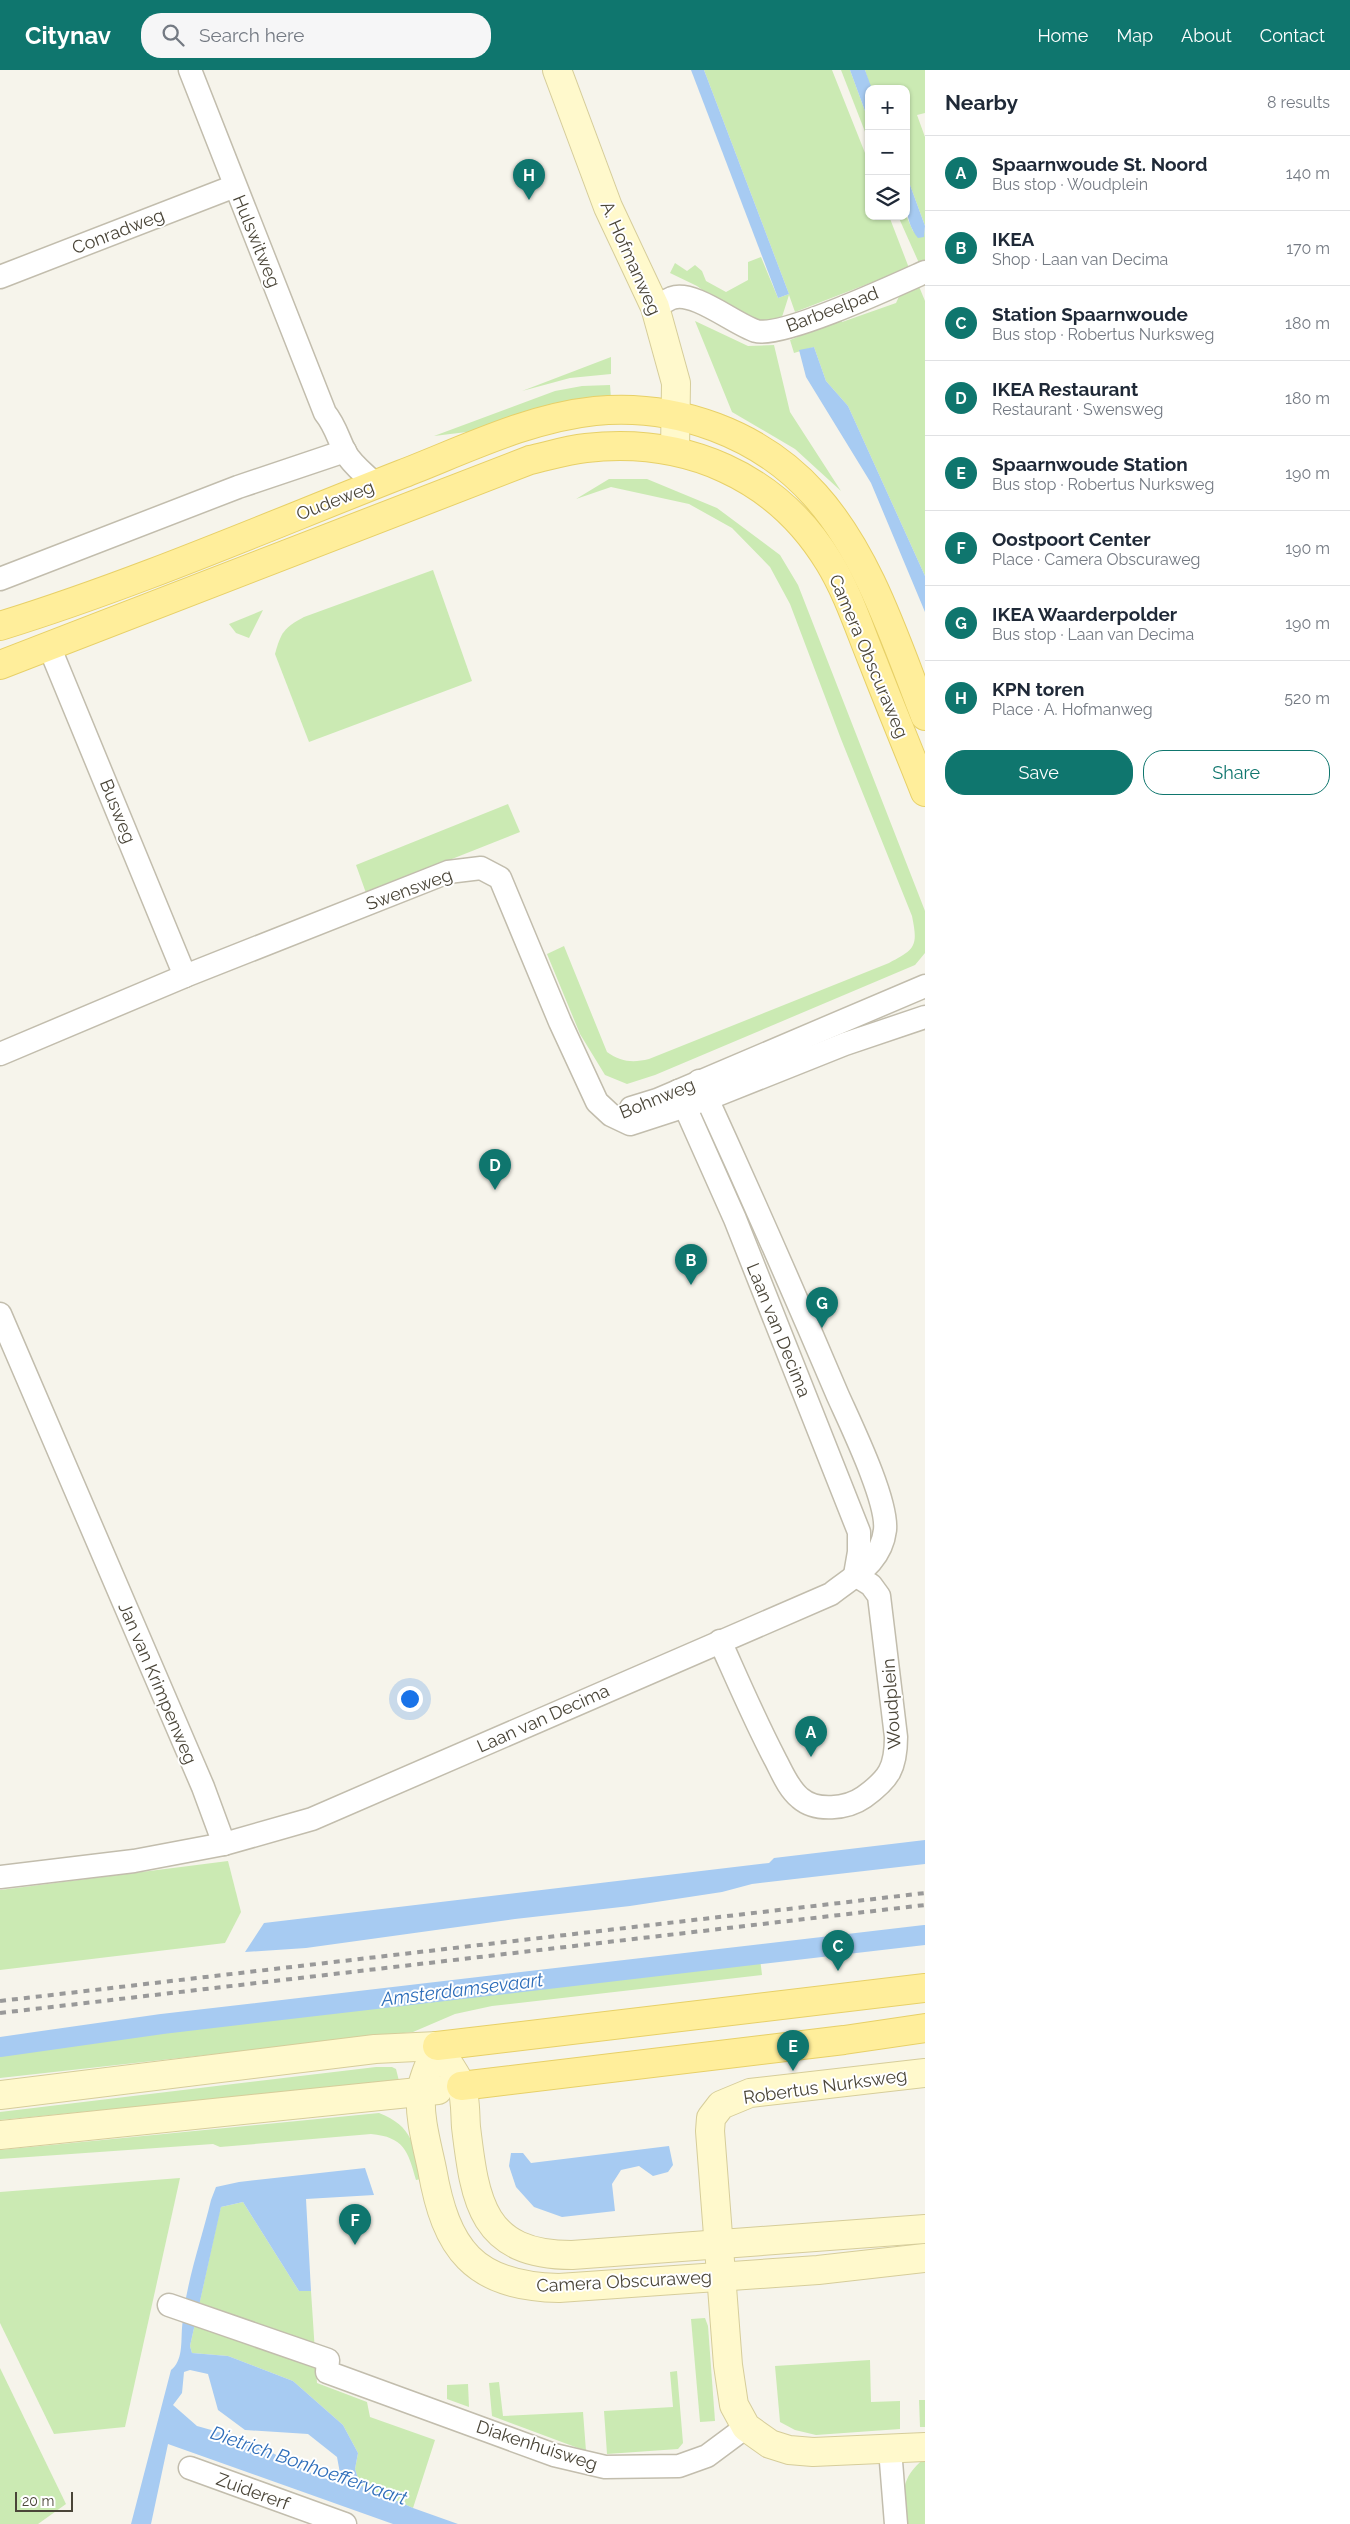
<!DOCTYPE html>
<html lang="en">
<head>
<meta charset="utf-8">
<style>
	body { margin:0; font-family:Raleway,sans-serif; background:#f6f6f7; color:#1f2937 }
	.controls { position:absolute; right:15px; top:15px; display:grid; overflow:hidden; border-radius:10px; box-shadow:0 1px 4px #0004 }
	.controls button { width:45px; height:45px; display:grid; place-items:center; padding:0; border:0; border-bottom:1px solid #e0e1e3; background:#fff; color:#1f2937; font:25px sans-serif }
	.scale { position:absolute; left:15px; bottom:12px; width:58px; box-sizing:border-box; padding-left:5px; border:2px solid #4a4538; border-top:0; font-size:14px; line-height:18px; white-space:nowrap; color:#4a4538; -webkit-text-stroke:4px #fff; paint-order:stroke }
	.you { position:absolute; left:409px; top:1628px; width:18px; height:18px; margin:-12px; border:4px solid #fff; border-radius:50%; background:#1a73e8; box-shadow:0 0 0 8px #1a73e833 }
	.badge { display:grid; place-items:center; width:32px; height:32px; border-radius:50%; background:#0f766e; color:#fff; font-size:16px; font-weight:700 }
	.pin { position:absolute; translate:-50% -41px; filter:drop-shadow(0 1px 2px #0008) }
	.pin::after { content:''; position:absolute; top:26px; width:18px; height:15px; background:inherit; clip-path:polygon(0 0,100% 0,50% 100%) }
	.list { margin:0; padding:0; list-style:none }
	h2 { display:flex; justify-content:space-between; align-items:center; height:65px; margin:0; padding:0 20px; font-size:21px }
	h2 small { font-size:16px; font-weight:400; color:#747a83 }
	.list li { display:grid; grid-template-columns:32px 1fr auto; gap:15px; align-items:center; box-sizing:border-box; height:75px; padding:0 20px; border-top:1px solid #e0e1e3 }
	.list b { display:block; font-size:19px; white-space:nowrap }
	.list p { margin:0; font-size:16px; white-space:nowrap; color:#747a83 }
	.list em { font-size:16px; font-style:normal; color:#747a83 }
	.actions { display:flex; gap:10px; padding:15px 20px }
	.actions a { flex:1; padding:11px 0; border:1px solid #0f766e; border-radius:20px; text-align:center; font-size:18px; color:#0f766e }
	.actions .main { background:#0f766e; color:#fff }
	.icon { flex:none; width:28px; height:28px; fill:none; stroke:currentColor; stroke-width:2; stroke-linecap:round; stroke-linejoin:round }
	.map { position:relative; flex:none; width:925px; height:2454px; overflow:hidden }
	header { display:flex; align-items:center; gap:30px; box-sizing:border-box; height:70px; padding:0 25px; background:#0f766e; color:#fff }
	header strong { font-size:24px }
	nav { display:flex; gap:28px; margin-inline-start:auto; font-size:18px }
	.search { width:350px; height:45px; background:#f6f6f7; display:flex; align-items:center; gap:12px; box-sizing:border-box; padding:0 18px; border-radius:20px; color:#747a83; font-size:19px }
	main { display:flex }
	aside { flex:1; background:#fff }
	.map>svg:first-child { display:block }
	.green { fill:#cbeab3 }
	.water { fill:#a7cbf2; fill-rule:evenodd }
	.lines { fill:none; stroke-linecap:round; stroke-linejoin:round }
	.canal { stroke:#a7cbf2; stroke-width:20 }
	.street-casing { stroke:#c2bdad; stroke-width:25 }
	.secondary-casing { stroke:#d6cd9a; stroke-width:30 }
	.primary-casing { stroke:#e7d068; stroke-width:30 }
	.street { stroke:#fff; stroke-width:22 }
	.secondary { stroke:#fff9cc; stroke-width:28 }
	.primary { stroke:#ffee9b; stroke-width:28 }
	.rail { stroke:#999; stroke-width:4; stroke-dasharray:6 6; stroke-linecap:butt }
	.labels { text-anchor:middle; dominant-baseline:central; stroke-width:4; stroke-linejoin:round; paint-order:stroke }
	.street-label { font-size:18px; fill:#4a4538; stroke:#fff }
	.water-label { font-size:19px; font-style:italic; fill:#2e6eba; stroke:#fff }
</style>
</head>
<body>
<header>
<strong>Citynav</strong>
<div class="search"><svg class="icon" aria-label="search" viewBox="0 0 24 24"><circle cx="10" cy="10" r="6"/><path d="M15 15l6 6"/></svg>Search here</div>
<nav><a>Home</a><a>Map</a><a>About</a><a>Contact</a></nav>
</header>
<main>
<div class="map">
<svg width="925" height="2454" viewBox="0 0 925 2454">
	<rect width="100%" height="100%" fill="#f6f4eb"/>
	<!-- green -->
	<g class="green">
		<path d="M704,0H832L869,93V146H889L909,198L795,242L789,225L782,247L762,252L713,228L697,216L670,203L675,193L687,201L695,195L702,201L706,211L726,222L748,210V192L761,187L778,228L789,224Z"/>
		<path d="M841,0H850L869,52V72Z"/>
		<path d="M865,0H925V43L917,45L925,67V156L906,104V19H871Z"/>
		<path d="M906,145L913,161L924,167L925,157V191L919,193L898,146Z"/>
		<path d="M918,214L925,231V506L848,336L826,311L814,277L794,283L790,270L800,266V263L839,246L842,252L896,233L902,220Z"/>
		<path d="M695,251L748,276L774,275L790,342L841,421L795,379L732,342Z"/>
		<path d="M611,287V304L570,308L522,321Z"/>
		<path d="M610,315L611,328L475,361L434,366L555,321L582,316Z"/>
		<path d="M609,409H647L717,438L780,485L798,515L925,841V883L915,895L655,1005L627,1014L605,1005L580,964L547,884L564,876L607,982C621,992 633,993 649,989L889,893C916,879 918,876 912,846L841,669L790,534L770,497L732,458L689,434L611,417L576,429Z"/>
		<path d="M433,500L472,611L309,672L275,584C281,562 284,558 304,547Z"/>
		<path d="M263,540L249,568L236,563L229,554Z"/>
		<path d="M508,734L520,762L366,823L356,795Z"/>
		<path d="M228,1791L241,1842L225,1873L0,1900V1820Z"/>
		<path d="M760,1888L762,1905L492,1936L455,1944L413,1962L0,2008V1980Z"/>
		<path d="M376,1997H392L396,1999L399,2011L0,2050V2042Z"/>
		<path d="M379,2043C413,2056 415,2077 421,2109L416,2110C408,2081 404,2067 371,2064L220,2077L213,2074L0,2089V2080Z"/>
		<path d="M180,2108L125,2357L54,2364L0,2253V2122Z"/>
		<path d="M243,2132L299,2221H311L317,2313L367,2332L370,2347L435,2370L413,2438L360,2415L355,2399L358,2383L343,2355L293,2311L228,2286L192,2283L190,2276L219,2144L221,2137Z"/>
		<path d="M705,2248L708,2256L715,2351L700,2352L691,2249Z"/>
		<path d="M870,2290L871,2332L900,2331V2359L816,2365L795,2360L780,2352L775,2296Z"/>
		<path d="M0,2298L66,2434L38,2454H0Z"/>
		<path d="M677,2301L683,2373L678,2379L607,2384L604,2341L673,2337L670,2302Z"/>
		<path d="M499,2312L503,2346L583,2342L586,2381L492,2346L489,2313Z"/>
		<path d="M468,2314L469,2337L447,2329V2315Z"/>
		<path d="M919,2330H925V2357H920Z"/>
		<path d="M925,2388V2454H905C903,2423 899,2409 925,2388Z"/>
	</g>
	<!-- water -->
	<g class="water">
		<path d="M691,0H704L789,224L778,228Z"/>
		<path d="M850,0H865L872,19H869V52Z"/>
		<path d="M906,104L925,156L924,167L918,168C903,149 906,127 906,104Z"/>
		<path d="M814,277L826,311L848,336L925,506V542L871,413L806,307L799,280Z"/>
		<path d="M925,1770V1794L752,1814L722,1822L630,1836L515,1849L306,1878L245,1882L264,1853L769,1793L774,1788Z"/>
		<path d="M669,2076L673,2095L668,2102L653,2106L639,2096L621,2100L612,2114L615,2141L562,2147L534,2137L516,2117L509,2096L511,2083H523L531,2093Z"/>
		<path d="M365,2098L374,2125L306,2129L311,2221H299L243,2132L221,2137L190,2276L192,2283L228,2286L293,2311L343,2355L358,2383L355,2399L360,2415L413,2438L458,2454H393L168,2374L151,2454H131L171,2300C183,2291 181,2272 182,2258C185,2215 201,2172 211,2130L216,2117L239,2112ZM190,2300L208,2304L218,2340L245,2360L308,2364L337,2387L342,2414L315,2405L247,2370L197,2356L173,2335L182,2323L184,2302Z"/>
	</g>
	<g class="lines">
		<!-- canal -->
		<path class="canal" d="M0,1977L162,1954L925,1865"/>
		<!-- street casing -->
		<g class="street-casing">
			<g id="street">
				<path d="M190,0L325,343C335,355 338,368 345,382C352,395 365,404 375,414"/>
				<path d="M0,207L235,116"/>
				<path d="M655,237C661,234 667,230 672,228C694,220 734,254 756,261C782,268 896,215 925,202"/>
				<path d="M0,509L238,417L345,381"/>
				<path d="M49,576L185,906"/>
				<path d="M0,984L185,906L448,802L481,798L500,808L560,952L597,1032L611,1045L630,1054L707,1029L845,974L925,947"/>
				<path d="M678,1021L735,1149L859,1462V1482L855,1505"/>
				<path d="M631,1038L657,1030L925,916"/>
				<path d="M0,1244L203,1717L224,1774"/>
				<path d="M720,1571C738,1611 755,1651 775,1689C782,1702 788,1718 800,1728C816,1742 847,1739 864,1727C889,1709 896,1698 896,1667L879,1526L871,1515L855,1505"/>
				<path d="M0,1807L134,1791L224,1774L312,1749L831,1524C855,1505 881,1493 885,1460C888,1431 851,1355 838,1326C793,1220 747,1116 699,1011"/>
				<path d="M169,2235L328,2290L327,2302L554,2385L605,2397L679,2396L707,2386L746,2357"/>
				<path d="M890,2379L896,2454"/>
				<path d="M190,2398L345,2454"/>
			</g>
		</g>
		<!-- secondary casing -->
		<g class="secondary-casing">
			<g id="secondary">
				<path d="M557,0L608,137L655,237L676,313L675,381"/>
				<path d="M437,1976C432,1990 422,2008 421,2023C419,2048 427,2075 432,2099C446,2179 473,2216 559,2218L818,2200L925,2188"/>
				<path d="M437,1976C445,1989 455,2002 461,2015C466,2027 465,2045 466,2057C475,2132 482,2185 572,2185L925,2159"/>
				<path d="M925,2003L750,2023L721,2035L711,2048L710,2061L728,2295L734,2335L746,2357L770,2374L789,2380L813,2382L925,2377"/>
				<path d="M0,2025L375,1979L437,1976"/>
				<path d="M0,2065L438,2020"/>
			</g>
		</g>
		<!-- primary casing -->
		<g class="primary-casing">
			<g id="primary">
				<path d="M0,556C136,514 269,456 402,404C464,380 528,348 595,341C676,333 761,364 815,425C869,485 896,572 925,646"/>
				<path d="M0,595L530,390C548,386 567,380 586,378C685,367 776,405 829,492C848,523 859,558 873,592C890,636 908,679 925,722"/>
				<path d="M437,1976L925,1918"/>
				<path d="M461,2016L844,1970L925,1958"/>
			</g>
		</g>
		<!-- street -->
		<use href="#street" class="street"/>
		<!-- secondary -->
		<use href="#secondary" class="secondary"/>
		<!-- primary -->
		<use href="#primary" class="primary"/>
		<!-- rail -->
		<g class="rail">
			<path d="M0,1931L925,1823"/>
			<path d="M0,1943L925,1835"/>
		</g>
	</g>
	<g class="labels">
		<!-- street labels -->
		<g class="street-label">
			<text transform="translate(118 161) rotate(-21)">Conradweg</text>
			<text transform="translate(257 171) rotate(68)">Hulswitweg</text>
			<text transform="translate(631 188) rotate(66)">A. Hofmanweg</text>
			<text transform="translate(832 239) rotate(-21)">Barbeelpad</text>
			<text transform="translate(335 430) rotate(-21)">Oudeweg</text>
			<text transform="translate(869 586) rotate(67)">Camera Obscuraweg</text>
			<text transform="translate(118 741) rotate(68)">Busweg</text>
			<text transform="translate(409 819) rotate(-20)">Swensweg</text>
			<text transform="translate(657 1028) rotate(-22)">Bohnweg</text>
			<text transform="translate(779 1260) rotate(68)">Laan van Decima</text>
			<text transform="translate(158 1613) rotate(67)">Jan van Krimpenweg</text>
			<text transform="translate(891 1634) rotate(-94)">Woudplein</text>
			<text transform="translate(543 1648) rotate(-24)">Laan van Decima</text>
			<text transform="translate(825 2016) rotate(-8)">Robertus Nurksweg</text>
			<text transform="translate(624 2211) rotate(-3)">Camera Obscuraweg</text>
			<text transform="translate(537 2375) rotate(18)">Diakenhuisweg</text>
			<text transform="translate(253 2421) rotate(20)">Zuidererf</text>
		</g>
		<!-- water labels -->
		<g class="water-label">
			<text transform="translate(462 1919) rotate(-7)">Amsterdamsevaart</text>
			<text transform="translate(309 2395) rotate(19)">Dietrich Bonhoeffervaart</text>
		</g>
	</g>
</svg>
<div class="controls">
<button>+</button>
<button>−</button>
<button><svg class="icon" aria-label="layers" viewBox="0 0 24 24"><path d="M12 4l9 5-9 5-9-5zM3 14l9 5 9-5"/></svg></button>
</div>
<div class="scale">20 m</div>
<div class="you"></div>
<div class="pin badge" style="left:811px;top:1687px">A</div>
<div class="pin badge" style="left:691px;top:1215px">B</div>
<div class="pin badge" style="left:838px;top:1901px">C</div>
<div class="pin badge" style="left:495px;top:1120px">D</div>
<div class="pin badge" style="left:793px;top:2001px">E</div>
<div class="pin badge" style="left:355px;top:2175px">F</div>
<div class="pin badge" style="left:822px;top:1258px">G</div>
<div class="pin badge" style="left:529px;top:130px">H</div>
</div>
<aside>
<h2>Nearby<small>8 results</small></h2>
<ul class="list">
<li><span class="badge">A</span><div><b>Spaarnwoude St. Noord</b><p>Bus stop · Woudplein</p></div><em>140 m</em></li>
<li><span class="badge">B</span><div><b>IKEA</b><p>Shop · Laan van Decima</p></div><em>170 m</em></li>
<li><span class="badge">C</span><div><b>Station Spaarnwoude</b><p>Bus stop · Robertus Nurksweg</p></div><em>180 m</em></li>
<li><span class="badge">D</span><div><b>IKEA Restaurant</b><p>Restaurant · Swensweg</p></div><em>180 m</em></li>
<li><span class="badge">E</span><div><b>Spaarnwoude Station</b><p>Bus stop · Robertus Nurksweg</p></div><em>190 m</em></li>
<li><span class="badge">F</span><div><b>Oostpoort Center</b><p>Place · Camera Obscuraweg</p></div><em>190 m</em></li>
<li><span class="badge">G</span><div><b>IKEA Waarderpolder</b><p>Bus stop · Laan van Decima</p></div><em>190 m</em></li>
<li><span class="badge">H</span><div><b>KPN toren</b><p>Place · A. Hofmanweg</p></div><em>520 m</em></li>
</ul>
<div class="actions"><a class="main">Save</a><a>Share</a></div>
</aside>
</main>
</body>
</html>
